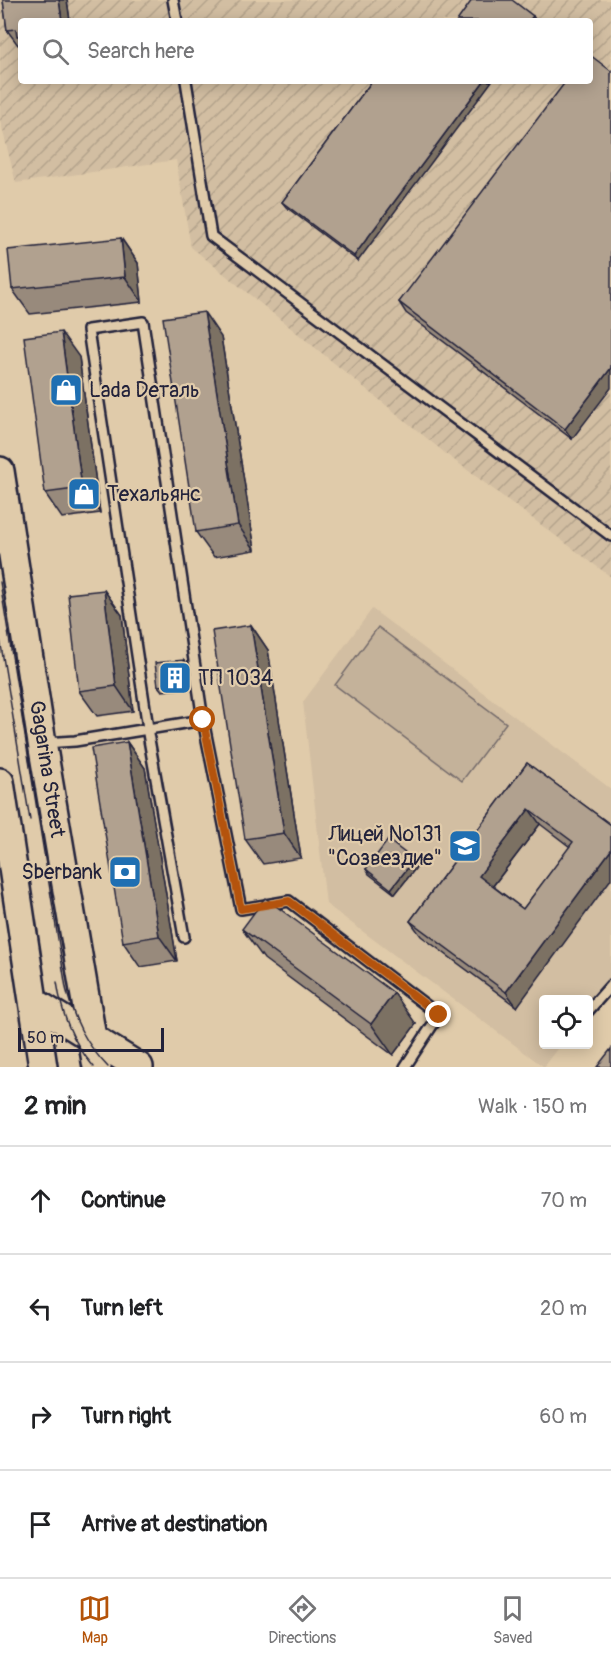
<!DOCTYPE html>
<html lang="en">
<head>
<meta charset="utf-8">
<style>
	body { margin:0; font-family:Pangolin,sans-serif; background:#f2f2f2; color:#202124 }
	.controls { position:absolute; right:18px; bottom:18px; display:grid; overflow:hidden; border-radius:6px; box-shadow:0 3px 15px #0003 }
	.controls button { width:54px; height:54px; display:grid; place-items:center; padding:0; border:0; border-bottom:2px solid #e0e0e0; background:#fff; color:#202124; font:30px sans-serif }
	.scale { position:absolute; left:18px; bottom:15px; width:146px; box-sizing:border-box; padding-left:6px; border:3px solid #22223b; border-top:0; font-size:16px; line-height:21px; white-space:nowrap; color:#22223b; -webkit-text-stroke:4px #e0cbaa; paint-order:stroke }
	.stop { position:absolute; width:18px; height:18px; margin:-14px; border:4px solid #b45309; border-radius:50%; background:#fff }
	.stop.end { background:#b45309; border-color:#fff; box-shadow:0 2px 6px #0008 }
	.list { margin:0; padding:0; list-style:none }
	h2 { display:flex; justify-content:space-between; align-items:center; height:78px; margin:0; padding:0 24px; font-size:26px }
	h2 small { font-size:20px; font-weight:400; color:#757577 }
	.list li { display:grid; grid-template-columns:39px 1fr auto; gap:18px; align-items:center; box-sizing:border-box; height:108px; padding:0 24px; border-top:2px solid #e0e0e0 }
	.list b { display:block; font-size:22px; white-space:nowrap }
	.list em { font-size:20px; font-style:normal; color:#757577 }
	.icon { flex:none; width:33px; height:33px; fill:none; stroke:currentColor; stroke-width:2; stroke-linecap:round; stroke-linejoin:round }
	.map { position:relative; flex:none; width:611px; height:1067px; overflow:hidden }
	.search { position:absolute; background:#fff; box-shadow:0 3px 15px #0003; left:18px; right:18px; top:18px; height:66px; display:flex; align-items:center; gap:15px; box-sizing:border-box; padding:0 21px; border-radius:6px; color:#757577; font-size:22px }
	.sheet { height:510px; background:#fff }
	nav { display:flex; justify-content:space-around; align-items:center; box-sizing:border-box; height:84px; border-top:2px solid #e0e0e0; background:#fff; font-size:16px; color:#757577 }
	nav a { display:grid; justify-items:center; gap:3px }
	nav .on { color:#b45309 }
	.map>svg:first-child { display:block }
	.built { fill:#d2bea2 }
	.industrial { fill:url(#industrial-furrows); fill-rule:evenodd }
	.green { fill:#c4b29a; stroke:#736a6a; stroke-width:1.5 }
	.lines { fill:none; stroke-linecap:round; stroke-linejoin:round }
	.service-casing { stroke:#22223b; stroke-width:14 }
	.secondary-casing { stroke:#22223b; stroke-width:32 }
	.service { stroke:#e0cbaa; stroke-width:9 }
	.secondary { stroke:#e0cbaa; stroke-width:27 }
	.tram { stroke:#22223b; stroke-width:1.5 }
	.wall { fill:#988a7b; stroke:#22223b; stroke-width:1.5; fill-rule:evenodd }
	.shaded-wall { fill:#7c7164; stroke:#22223b; stroke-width:1.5 }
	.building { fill:#b1a18f; stroke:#22223b; stroke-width:1.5; fill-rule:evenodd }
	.route { stroke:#b45309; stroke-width:8 }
	.labels { text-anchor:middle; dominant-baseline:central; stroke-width:4.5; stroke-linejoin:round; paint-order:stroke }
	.poi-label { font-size:21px; fill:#22223b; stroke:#e0cbaa; text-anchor:start }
	.street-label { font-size:21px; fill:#22223b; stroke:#e0cbaa }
</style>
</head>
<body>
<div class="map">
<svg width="611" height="1067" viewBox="0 0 611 1067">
	<defs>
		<pattern id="industrial-furrows" width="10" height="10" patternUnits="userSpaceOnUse" patternTransform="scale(1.5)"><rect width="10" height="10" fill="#d2bea2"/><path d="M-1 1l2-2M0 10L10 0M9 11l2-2" fill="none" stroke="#b4a38c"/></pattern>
	</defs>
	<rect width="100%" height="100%" fill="#e0cbaa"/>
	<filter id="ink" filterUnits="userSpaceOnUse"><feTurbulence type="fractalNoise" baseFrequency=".0167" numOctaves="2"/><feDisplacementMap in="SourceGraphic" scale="12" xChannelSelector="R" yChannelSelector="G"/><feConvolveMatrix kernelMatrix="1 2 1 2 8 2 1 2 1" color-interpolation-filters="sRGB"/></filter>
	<g filter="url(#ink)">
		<!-- built -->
		<path class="built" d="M372,609L611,789V978L589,1008L588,999H544V1044L561,1045L544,1067L326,904L303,702Z"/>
		<!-- industrial -->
		<path class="industrial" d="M0,0H611V577L450,457L191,247L176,160L16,183L0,120ZM21,21H590V81H21Z"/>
		<!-- green -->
		<path class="green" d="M378,627L506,723L462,781L335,685Z"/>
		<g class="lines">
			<!-- service casing -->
			<g class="service-casing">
				<g id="service">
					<path d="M173,0L177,21"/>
					<path d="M186,81L211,236L611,536"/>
					<path d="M147,728L184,937"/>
					<path d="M148,728L88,330L143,322L203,720L241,909L289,901L439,1015L405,1067"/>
					<path d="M44,743L75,741L203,720"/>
					<path d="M588,1011L611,985"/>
				</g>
			</g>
			<!-- secondary casing -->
			<g class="secondary-casing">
				<g id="secondary">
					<path d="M0,471L42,743L97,1067"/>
					<path d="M0,782L43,1067"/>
					<path d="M34,1002L139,1067"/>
				</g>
			</g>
			<!-- service -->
			<use href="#service" class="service"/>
			<!-- secondary -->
			<use href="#secondary" class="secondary"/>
			<!-- tram -->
			<g class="tram">
				<path d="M0,582L66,988C74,1020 85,1043 108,1067"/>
				<path d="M0,639L30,820"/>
				<path d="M57,982C62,1015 72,1042 94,1067"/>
			</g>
		</g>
		<!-- wall -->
		<g class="wall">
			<path d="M3,0H67L70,21H21V45H18L7,30Z"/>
			<path d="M611,71L572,439L406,313L399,302Z"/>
			<path d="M372,81L358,261L286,207L282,202Z"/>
			<path d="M121,238L138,263L142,302L30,314L12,289Z"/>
			<path d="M221,337L255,550L214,557L196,532Z"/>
			<path d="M79,357L100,513L62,518L45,493Z"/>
			<path d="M104,590L122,615L133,711L97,716L79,691Z"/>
			<path d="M251,625L268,650L301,858L263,864L245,839Z"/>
			<path d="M184,660L188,665L191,688L162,691L158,686Z"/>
			<path d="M127,742L145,768L177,961L140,967L123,942Z"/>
			<path d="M527,763L611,825L517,1007L421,936L410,921ZM540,824L570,847L523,909L493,886Z"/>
			<path d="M418,865L395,894L369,874L366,869Z"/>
			<path d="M242,929L416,1024L393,1055L264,959Z"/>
		</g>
		<!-- shaded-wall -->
		<g class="shaded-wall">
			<path d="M59,0H67L70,21H62Z"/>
			<path d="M533,16L536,21H529Z"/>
			<path d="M484,81H492L358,261L354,256Z"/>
			<path d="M121,238L138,263L142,302L125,277Z"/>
			<path d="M204,312L221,337L255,550L238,525Z"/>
			<path d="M61,332L79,357L100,513L82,488Z"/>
			<path d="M611,368V388L572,439L565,429Z"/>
			<path d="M104,590L122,615L133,711L116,686Z"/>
			<path d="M251,625L268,650L301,858L284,833Z"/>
			<path d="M184,660L188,665L191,688L187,682Z"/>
			<path d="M127,742L145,768L177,961L159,936Z"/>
			<path d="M529,809L540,824L489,891L479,876Z"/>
			<path d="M611,850V879L517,1007L506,992Z"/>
			<path d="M414,860L418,865L395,894L391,889Z"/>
			<path d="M394,993L416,1024L393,1055L371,1024Z"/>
		</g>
		<!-- building -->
		<g class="building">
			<path d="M3,0H59L62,21H21V36H17L16,29L7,30Z"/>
			<path d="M472,0H512L533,16L529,21H457Z"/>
			<path d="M590,55L611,71V368L565,429L399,302L566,81H590Z"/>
			<path d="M372,81H484L354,256L282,202Z"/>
			<path d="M121,238L125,277L12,289L8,250Z"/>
			<path d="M204,312L238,525L196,532L163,318Z"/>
			<path d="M61,332L82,488L45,493L24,337Z"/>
			<path d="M104,590L116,686L79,691L68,594Z"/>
			<path d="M251,625L284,833L245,839L212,631Z"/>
			<path d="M184,660L187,682L158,686L155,663Z"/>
			<path d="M127,742L159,936L123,942L91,748Z"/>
			<path d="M527,763L611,825V850L506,992L410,921ZM529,809L573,842L523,909L479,876Z"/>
			<path d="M388,840L414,860L391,889L366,869Z"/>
			<path d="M265,898L394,993L371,1024L242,929Z"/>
			<path d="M611,1049V1067H597Z"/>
		</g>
	</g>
	<g class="lines" filter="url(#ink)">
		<!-- route -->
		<path class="route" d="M203,720L241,909L289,901L439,1015"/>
	</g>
	<!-- icons -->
	<defs>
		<g id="shop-square" transform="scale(1.725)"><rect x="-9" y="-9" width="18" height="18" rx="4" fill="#1f6fb2" stroke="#e0cbaa"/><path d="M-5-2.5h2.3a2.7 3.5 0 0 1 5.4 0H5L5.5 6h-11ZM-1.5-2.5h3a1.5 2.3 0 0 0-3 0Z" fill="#fff"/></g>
		<g id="building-square" transform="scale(1.725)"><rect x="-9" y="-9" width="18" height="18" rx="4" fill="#1f6fb2" stroke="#e0cbaa"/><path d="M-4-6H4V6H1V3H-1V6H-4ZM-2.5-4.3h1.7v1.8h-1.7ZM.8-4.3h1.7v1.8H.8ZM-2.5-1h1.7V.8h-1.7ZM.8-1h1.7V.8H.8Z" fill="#fff"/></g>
		<g id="school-square" transform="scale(1.725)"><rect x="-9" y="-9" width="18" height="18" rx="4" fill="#1f6fb2" stroke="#e0cbaa"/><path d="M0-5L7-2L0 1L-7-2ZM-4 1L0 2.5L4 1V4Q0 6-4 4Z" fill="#fff"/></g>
		<g id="bank-square" transform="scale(1.725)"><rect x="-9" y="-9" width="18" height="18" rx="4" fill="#1f6fb2" stroke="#e0cbaa"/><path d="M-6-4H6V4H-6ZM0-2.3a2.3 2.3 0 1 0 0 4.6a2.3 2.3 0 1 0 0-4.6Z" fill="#fff"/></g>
	</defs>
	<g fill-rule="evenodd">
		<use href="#shop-square" x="66" y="390"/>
		<use href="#shop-square" x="84" y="494"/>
		<use href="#building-square" x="175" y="678"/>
		<use href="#school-square" x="465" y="846"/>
		<use href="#bank-square" x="125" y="872"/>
	</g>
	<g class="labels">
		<!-- poi labels -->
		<g class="poi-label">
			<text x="89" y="390">Lada Dеталь</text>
			<text x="107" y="494">Техальянс</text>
			<text x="198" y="678">ТП 1034</text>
			<text x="442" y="834" text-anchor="end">Лицей №131<tspan x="442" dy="24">"Созвездие"</tspan></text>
			<text x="102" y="872" text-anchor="end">Sberbank</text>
		</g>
		<!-- street labels -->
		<g class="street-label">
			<text transform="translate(47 769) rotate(81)">Gagarina Street</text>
		</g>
	</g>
</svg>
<div class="controls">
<button><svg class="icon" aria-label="locate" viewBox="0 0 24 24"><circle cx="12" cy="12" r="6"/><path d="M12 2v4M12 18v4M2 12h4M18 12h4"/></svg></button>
</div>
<div class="scale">50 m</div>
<div class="stop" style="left:203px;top:720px"></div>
<div class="stop end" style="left:439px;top:1015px"></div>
<div class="search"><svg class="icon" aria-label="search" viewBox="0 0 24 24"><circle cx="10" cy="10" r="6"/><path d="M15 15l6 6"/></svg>Search here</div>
</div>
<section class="sheet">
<h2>2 min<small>Walk · 150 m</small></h2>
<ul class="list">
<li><svg class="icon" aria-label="ahead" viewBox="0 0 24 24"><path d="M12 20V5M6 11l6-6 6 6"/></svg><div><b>Continue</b></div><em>70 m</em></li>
<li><svg class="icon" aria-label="left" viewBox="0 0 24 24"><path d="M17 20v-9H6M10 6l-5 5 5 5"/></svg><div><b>Turn left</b></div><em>20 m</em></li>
<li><svg class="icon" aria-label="right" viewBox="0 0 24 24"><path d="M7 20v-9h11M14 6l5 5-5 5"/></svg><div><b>Turn right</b></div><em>60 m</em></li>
<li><svg class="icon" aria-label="arrive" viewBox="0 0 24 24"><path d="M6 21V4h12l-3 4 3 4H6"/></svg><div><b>Arrive at destination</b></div></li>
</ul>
</section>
<nav>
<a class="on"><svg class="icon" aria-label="map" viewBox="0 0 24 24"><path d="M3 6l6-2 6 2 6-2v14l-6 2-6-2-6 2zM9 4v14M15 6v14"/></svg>Map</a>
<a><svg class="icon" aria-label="directions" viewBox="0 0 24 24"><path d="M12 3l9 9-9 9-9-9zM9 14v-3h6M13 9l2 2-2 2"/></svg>Directions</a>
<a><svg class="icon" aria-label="saved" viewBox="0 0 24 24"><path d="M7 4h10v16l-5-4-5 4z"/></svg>Saved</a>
</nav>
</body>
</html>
